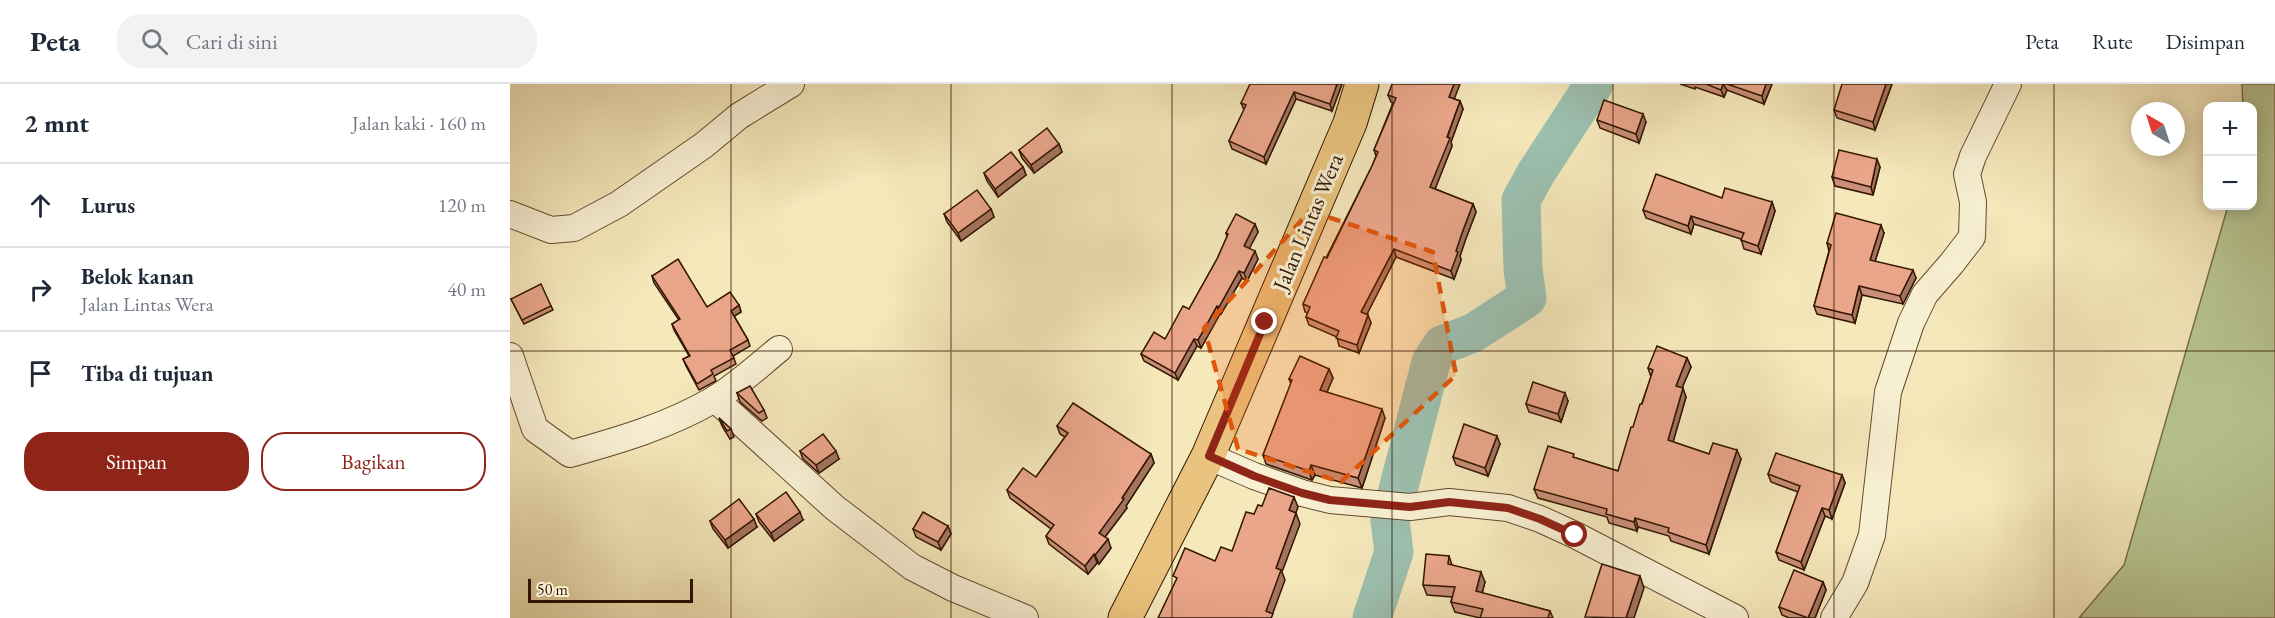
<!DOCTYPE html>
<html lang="id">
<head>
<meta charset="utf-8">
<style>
	body { margin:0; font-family:"EB Garamond",serif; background:#f2f2f3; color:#1f2937 }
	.controls { position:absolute; right:18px; top:18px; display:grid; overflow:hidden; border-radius:12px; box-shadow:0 3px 15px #0003 }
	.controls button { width:54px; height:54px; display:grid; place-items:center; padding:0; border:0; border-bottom:2px solid #e0e1e3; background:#fff; color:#1f2937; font:30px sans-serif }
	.compass { position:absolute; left:1621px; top:18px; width:54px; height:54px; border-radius:50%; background:#fff; box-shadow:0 3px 15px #0003; rotate:321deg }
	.scale { position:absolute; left:18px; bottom:15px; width:165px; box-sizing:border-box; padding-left:6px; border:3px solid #331602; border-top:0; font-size:16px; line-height:21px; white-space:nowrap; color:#331602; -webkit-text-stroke:4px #f8f0d3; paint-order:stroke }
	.stop { position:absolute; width:18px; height:18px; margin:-14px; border:4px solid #8f2418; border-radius:50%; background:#fff }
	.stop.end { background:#8f2418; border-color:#fff; box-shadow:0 2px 6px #0008 }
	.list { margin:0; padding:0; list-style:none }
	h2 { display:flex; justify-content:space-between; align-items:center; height:78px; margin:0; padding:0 24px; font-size:26px }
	h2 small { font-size:20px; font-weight:400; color:#747a83 }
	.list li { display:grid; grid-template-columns:39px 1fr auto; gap:18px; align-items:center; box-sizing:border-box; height:84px; padding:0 24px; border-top:2px solid #e0e1e3 }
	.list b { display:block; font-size:22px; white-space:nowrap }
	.list p { margin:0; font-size:20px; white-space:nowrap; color:#747a83 }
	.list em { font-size:20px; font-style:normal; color:#747a83 }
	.actions { display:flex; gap:12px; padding:18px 24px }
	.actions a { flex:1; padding:14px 0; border:2px solid #8f2418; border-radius:24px; text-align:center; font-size:21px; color:#8f2418 }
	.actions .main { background:#8f2418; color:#fff }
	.icon { flex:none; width:33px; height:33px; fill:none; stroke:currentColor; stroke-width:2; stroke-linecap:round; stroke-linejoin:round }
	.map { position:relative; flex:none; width:1765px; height:534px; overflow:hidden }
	header { display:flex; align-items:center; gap:36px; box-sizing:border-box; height:84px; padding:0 30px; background:#fff; border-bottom:2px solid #e0e1e3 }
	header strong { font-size:28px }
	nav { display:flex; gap:33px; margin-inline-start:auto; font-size:21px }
	.search { width:420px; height:54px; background:#f2f2f3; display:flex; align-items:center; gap:15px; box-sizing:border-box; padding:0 21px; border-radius:24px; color:#747a83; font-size:22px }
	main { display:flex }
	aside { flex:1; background:#fff }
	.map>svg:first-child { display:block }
	.green { fill:#b8c693; stroke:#766e4a; stroke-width:1.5 }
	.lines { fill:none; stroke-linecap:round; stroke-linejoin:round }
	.river { stroke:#9cc0b0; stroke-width:39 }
	.minor-casing { stroke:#644a30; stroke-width:28 }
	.major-casing { stroke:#331602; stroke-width:35 }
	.minor { stroke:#f8f0d3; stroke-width:26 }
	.major { stroke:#eac47e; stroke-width:33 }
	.wall { fill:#c98f78; stroke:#331602; stroke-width:1.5 }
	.shaded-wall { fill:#a47461; stroke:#331602; stroke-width:1.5 }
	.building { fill:#eaa68b; stroke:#331602; stroke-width:1.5 }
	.route { stroke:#8f2418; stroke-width:8 }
	.marked { fill:#df560c; fill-opacity:0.2; stroke:#df560c; stroke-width:4.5; stroke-dasharray:12 8; stroke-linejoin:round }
	.grid { fill:none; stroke:#331602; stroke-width:1.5; stroke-opacity:0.55 }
	.labels { text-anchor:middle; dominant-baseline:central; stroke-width:6; stroke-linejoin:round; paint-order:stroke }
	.street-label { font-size:22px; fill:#331602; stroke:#f8f0d3 }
</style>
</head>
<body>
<header>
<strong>Peta</strong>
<div class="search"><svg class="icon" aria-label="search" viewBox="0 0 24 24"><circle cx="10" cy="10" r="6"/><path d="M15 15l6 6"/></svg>Cari di sini</div>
<nav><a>Peta</a><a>Rute</a><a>Disimpan</a></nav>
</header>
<main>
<aside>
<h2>2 mnt<small>Jalan kaki · 160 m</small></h2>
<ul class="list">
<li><svg class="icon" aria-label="ahead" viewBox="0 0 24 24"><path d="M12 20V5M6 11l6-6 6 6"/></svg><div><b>Lurus</b></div><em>120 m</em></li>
<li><svg class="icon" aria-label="right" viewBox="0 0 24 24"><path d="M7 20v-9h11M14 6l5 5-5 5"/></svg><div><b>Belok kanan</b><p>Jalan Lintas Wera</p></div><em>40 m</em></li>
<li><svg class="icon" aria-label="arrive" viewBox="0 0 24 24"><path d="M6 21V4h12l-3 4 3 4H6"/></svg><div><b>Tiba di tujuan</b></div></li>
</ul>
<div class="actions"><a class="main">Simpan</a><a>Bagikan</a></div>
</aside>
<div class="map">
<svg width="1765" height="534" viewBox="0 0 1765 534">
	<rect width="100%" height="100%" fill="#f5e8bb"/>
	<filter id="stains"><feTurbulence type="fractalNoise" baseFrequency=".00333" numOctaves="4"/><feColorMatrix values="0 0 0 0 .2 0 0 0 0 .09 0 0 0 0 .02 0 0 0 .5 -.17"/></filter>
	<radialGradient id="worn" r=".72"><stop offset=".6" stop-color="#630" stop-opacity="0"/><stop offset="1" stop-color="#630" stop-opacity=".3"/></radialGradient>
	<!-- green -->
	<path class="green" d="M1732,0H1765V534H1569L1614,481L1718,122H1742V22H1733Z"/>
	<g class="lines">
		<!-- river -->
		<path class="river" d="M862,534L884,468L880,437L921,278L932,261L963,249L1017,214L1013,185L1011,116L1026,89L1084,0"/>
		<!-- minor casing -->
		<g class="minor-casing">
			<g id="minor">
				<path d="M0,130L41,146L64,144L109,120L194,61L229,32L281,0"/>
				<path d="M0,272L25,345L60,370C110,356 158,342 203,316C227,302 248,282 269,265"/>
				<path d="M205,315L325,424L402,483L443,504L515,534"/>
				<path d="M698,372L744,392L792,409L820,416L900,423L939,418L998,424L1030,435L1065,451L1225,534"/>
				<path d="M1324,534L1345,499L1362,451L1378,308L1401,239L1415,210L1442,179L1462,153L1463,118L1457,90L1463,72L1498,0"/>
			</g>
		</g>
		<!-- major casing -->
		<g class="major-casing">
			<path id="major" d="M615,534L698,372L840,39L852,0"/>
		</g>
		<!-- minor -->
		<use href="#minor" class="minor"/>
		<!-- major -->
		<use href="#major" class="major"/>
	</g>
	<!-- wall -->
	<g class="wall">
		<path d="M759,0H832L822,27L786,15L756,80L722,65L719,57L734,26L731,19Z"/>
		<path d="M1170,0H1262L1254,20L1217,6L1214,13L1185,3V5Z"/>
		<path d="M1382,0L1365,46L1327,34L1324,26Z"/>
		<path d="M878,11L944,15L950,17L953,25L941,58L942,62L925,105L963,120L966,128L955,157L950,172L951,176L944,195L886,173L857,230L861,239L849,269L829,262L827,253L799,241L796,233L798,229L795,228L793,220L862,82L866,72L864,66L883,19L881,18Z"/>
		<path d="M1087,36L1136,38L1129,59L1090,44Z"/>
		<path d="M549,60L552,68L524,89L512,74L509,66Z"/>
		<path d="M513,83L516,91L488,113L477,97L474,89Z"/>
		<path d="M1370,83L1363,111L1325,102L1322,93Z"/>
		<path d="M1212,114L1262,118L1265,127L1251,170L1234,165L1231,155L1184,140L1181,150L1136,134L1133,126Z"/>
		<path d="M481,125L484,133L451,157L437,138L434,130Z"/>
		<path d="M745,140L748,148L739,164L748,175L737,197L732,194L711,230H710L691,264L687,262L668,296L634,277L631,270L655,255L679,225L707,175L717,153L716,149Z"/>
		<path d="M1374,149L1365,177L1406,194L1393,220L1352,211L1345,239L1307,230L1304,222L1319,167L1317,159Z"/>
		<path d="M142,192L197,223L229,221L231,228L224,232L238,256L240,262L223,272L226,280L204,292L206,297L189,306L176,282L173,275L179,272L164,246L162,240L169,236L144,199Z"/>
		<path d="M1,215L41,222L43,226L14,240Z"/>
		<path d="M1177,274L1181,283L1172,304L1176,313L1163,358L1199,370L1231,375L1199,470L1161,457L1159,452L1128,443L1127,447L1099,439L1097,433L1028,414L1024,405L1066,374L1108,387L1141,293L1138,284Z"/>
		<path d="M819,285L823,294L817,308L875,334L852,404L805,391L802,396L756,380L753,371L781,300L779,295Z"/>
		<path d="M227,309L254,326L257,334L252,337L230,318Z"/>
		<path d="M1058,317L1051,338L1019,328L1016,320Z"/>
		<path d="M209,334L221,345L224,353L220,355L212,342Z"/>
		<path d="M547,342L641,370L644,379L616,422L617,424L595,453L601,464L589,480L587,479L578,490L539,460L536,452L541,445L500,414L497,406L526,393L555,353L550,350Z"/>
		<path d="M990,360L978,392L946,381L943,373Z"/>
		<path d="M290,367L329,375L309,389L293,375Z"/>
		<path d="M1258,390L1332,391L1335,399L1322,435L1315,432L1294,486L1269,476L1266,468L1288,408L1261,398Z"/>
		<path d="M246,430L293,436L264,457L249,438Z"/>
		<path d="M200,437L247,443L218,464L203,445Z"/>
		<path d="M438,442L441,450L431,466L406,453L403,445Z"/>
		<path d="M939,472L942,481L975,498L972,509L1040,527L1043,534H970L945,528L941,518L942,513L917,511L913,501Z"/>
		<path d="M1313,498L1316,506L1305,534H1279L1272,531L1269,523Z"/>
	</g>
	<!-- shaded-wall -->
	<g class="shaded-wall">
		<path d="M827,0H832L822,27L820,20Z"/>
		<path d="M944,0H950L942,21L939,13Z"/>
		<path d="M1213,0L1217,6L1214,13L1211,6Z"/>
		<path d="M1256,0H1262L1254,20L1252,12Z"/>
		<path d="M1376,0H1382L1365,46L1363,38Z"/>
		<path d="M784,8L786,15L756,80L754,73Z"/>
		<path d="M950,17L953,25L941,58L942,62L923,110L920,103Z"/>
		<path d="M1133,30L1136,38L1129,59L1126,50Z"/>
		<path d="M549,60L552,68L524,89L521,81Z"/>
		<path d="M1367,75L1370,83L1363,111L1361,103Z"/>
		<path d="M513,83L516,91L488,113L485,105Z"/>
		<path d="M1262,118L1265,127L1251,170L1248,162Z"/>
		<path d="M963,120L966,128L955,157L950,172L951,176L944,195L941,187L946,167L952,149Z"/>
		<path d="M481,125L484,133L451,157L448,149Z"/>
		<path d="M1181,132L1184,140L1181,150L1178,142Z"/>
		<path d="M745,140L748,148L737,169L734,162Z"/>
		<path d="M1371,141L1374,149L1363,184L1360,176Z"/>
		<path d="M884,165L886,173L854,236L851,228Z"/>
		<path d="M745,167L748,175L737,197L734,189Z"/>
		<path d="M1403,186L1406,194L1393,220L1390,212Z"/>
		<path d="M729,187L732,194L711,230L709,223Z"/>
		<path d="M1349,202L1352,211L1345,239L1342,231Z"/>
		<path d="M229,221L231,228L223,233L221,227Z"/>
		<path d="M707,222L710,230L691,264L688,256Z"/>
		<path d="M858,231L861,239L849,269L847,261Z"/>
		<path d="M684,255L687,262L668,296L665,289Z"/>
		<path d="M1177,274L1181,283L1169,311L1166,302Z"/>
		<path d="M819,285L823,294L814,315L810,306Z"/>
		<path d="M1173,304L1176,313L1161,365L1158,356Z"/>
		<path d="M1055,309L1058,317L1051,338L1048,330Z"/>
		<path d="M872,325L875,334L852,404L848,394Z"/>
		<path d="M987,352L990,360L978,392L975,384Z"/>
		<path d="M1227,366L1231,375L1199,470L1196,461Z"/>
		<path d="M326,367L329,375L309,389L306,381Z"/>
		<path d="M641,370L644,379L616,422L617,424L592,457L589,449Z"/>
		<path d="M801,381L805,391L802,396L799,387Z"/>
		<path d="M1332,391L1335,399L1322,435L1319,426Z"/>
		<path d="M784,413L788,423L783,437L779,426Z"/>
		<path d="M1312,424L1315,432L1294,486L1291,478Z"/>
		<path d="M290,428L293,436L264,457L261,449Z"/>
		<path d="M786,429L790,440L772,488L775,496L761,534L756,527L766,484Z"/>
		<path d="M1125,434L1128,443L1127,447L1124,438Z"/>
		<path d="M244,435L247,443L218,464L215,456Z"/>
		<path d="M438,442L441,450L431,466L428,458Z"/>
		<path d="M598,455L601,464L589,480L585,471Z"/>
		<path d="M584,470L587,479L578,490L575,482Z"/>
		<path d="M971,488L975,498L970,517L966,507Z"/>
		<path d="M1130,492L1134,504L1124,534H1116Z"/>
		<path d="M1313,498L1316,506L1305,534H1298Z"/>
	</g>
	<!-- building -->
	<g class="building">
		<path d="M740,0H827L820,20L784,8L754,73L719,57L736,21L731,19Z"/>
		<path d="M882,0H944L939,13L950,17L937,53L940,54L920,103L963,120L952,149L946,167L948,168L941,187L884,165L851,228L858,231L847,261L826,254L829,247L796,233L800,223L793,220L814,173L817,174L862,82L868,68L864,66L886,14L878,11Z"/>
		<path d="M1196,0H1213L1211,6Z"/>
		<path d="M1217,0H1256L1252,12Z"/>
		<path d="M1332,0H1376L1363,38L1324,26Z"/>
		<path d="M1094,16L1133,30L1126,50L1087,36Z"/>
		<path d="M537,44L549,60L521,81L509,66Z"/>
		<path d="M1329,66L1367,75L1361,103L1322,93Z"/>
		<path d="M501,68L513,83L485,105L474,89Z"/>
		<path d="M1146,90L1212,114L1215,104L1262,118L1248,162L1231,156L1234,149L1181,132L1178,142L1133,126Z"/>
		<path d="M467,106L481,125L448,149L434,130Z"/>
		<path d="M1326,129L1371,141L1360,176L1403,186L1390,212L1349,202L1342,231L1304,222L1321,161L1317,159Z"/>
		<path d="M726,130L745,140L734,162L745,167L734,189L729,187L709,223L707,222L688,256L684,255L665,289L631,270L644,248L655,255L673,222L679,225L707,175L718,150L716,149Z"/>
		<path d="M168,175L197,223L220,208L229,221L221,227L238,256L220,266L224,274L201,286L203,290L187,300L173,275L180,272L162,240L170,235L142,192Z"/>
		<path d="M31,200L41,222L12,236L1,215Z"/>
		<path d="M1147,262L1177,274L1166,302L1173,304L1158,356L1199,370L1203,359L1227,366L1196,461L1158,448L1159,444L1125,434L1124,438L1096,430L1097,425L1024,405L1038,362L1064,370L1063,373L1108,387L1121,343H1123L1130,320H1132L1143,286L1138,284Z"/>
		<path d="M790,272L819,285L810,306L872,325L848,394L801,381L799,387L753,371L782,296L779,295Z"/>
		<path d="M1023,298L1055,309L1048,330L1016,320Z"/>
		<path d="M240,302L254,326L249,329L227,309Z"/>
		<path d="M563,319L641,370L612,414L614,415L589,449L598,455L585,471L584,470L575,482L536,452L544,441L497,406L513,384L526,393L558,349L547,342Z"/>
		<path d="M209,334L221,345L217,347Z"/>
		<path d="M954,340L987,352L975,384L943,373Z"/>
		<path d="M313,350L326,367L306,381L290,367Z"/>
		<path d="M1266,369L1332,391L1319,426L1312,424L1291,478L1266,468L1290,402L1258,390Z"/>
		<path d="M759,404L784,413L779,426L786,429L766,484L771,486L756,527L763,530L761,534H648L667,494L663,492L675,464L705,477L711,463L722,467L736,428L744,430L748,421L752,422Z"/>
		<path d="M276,408L290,428L261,449L246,430Z"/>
		<path d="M229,415L244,435L215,456L200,437Z"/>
		<path d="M413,428L438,442L428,458L403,445Z"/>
		<path d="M916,470L939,472L938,480L971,488L966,507L1040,527L1038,534H970L973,525L941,518L945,503L913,501Z"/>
		<path d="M1092,480L1130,492L1116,534L1075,533Z"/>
		<path d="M1284,486L1313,498L1298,534L1269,523Z"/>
	</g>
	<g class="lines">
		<!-- route -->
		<path class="route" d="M755,238L699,372L744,392L792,409L820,416L900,423L939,418L998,424L1030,435L1065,451"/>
	</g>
	<!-- marked area -->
	<path class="marked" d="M800,127L923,168L946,291L831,398L728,365L694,244Z"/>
	<!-- grid -->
	<path class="grid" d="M221,0V534M441,0V534M662,0V534M882,0V534M1103,0V534M1324,0V534M1544,0V534M0,267H1765"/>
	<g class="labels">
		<!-- street labels -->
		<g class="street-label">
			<text transform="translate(798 138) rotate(-67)">Jalan Lintas Wera</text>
		</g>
	</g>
	<rect width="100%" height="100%" filter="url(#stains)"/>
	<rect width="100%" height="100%" fill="url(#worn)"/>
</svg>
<div class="controls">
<button>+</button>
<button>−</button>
</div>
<svg class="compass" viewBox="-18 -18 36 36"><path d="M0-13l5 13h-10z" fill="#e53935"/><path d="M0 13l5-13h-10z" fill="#747a83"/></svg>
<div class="scale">50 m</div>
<div class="stop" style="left:1065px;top:451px"></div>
<div class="stop end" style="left:755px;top:238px"></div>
</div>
</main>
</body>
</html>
